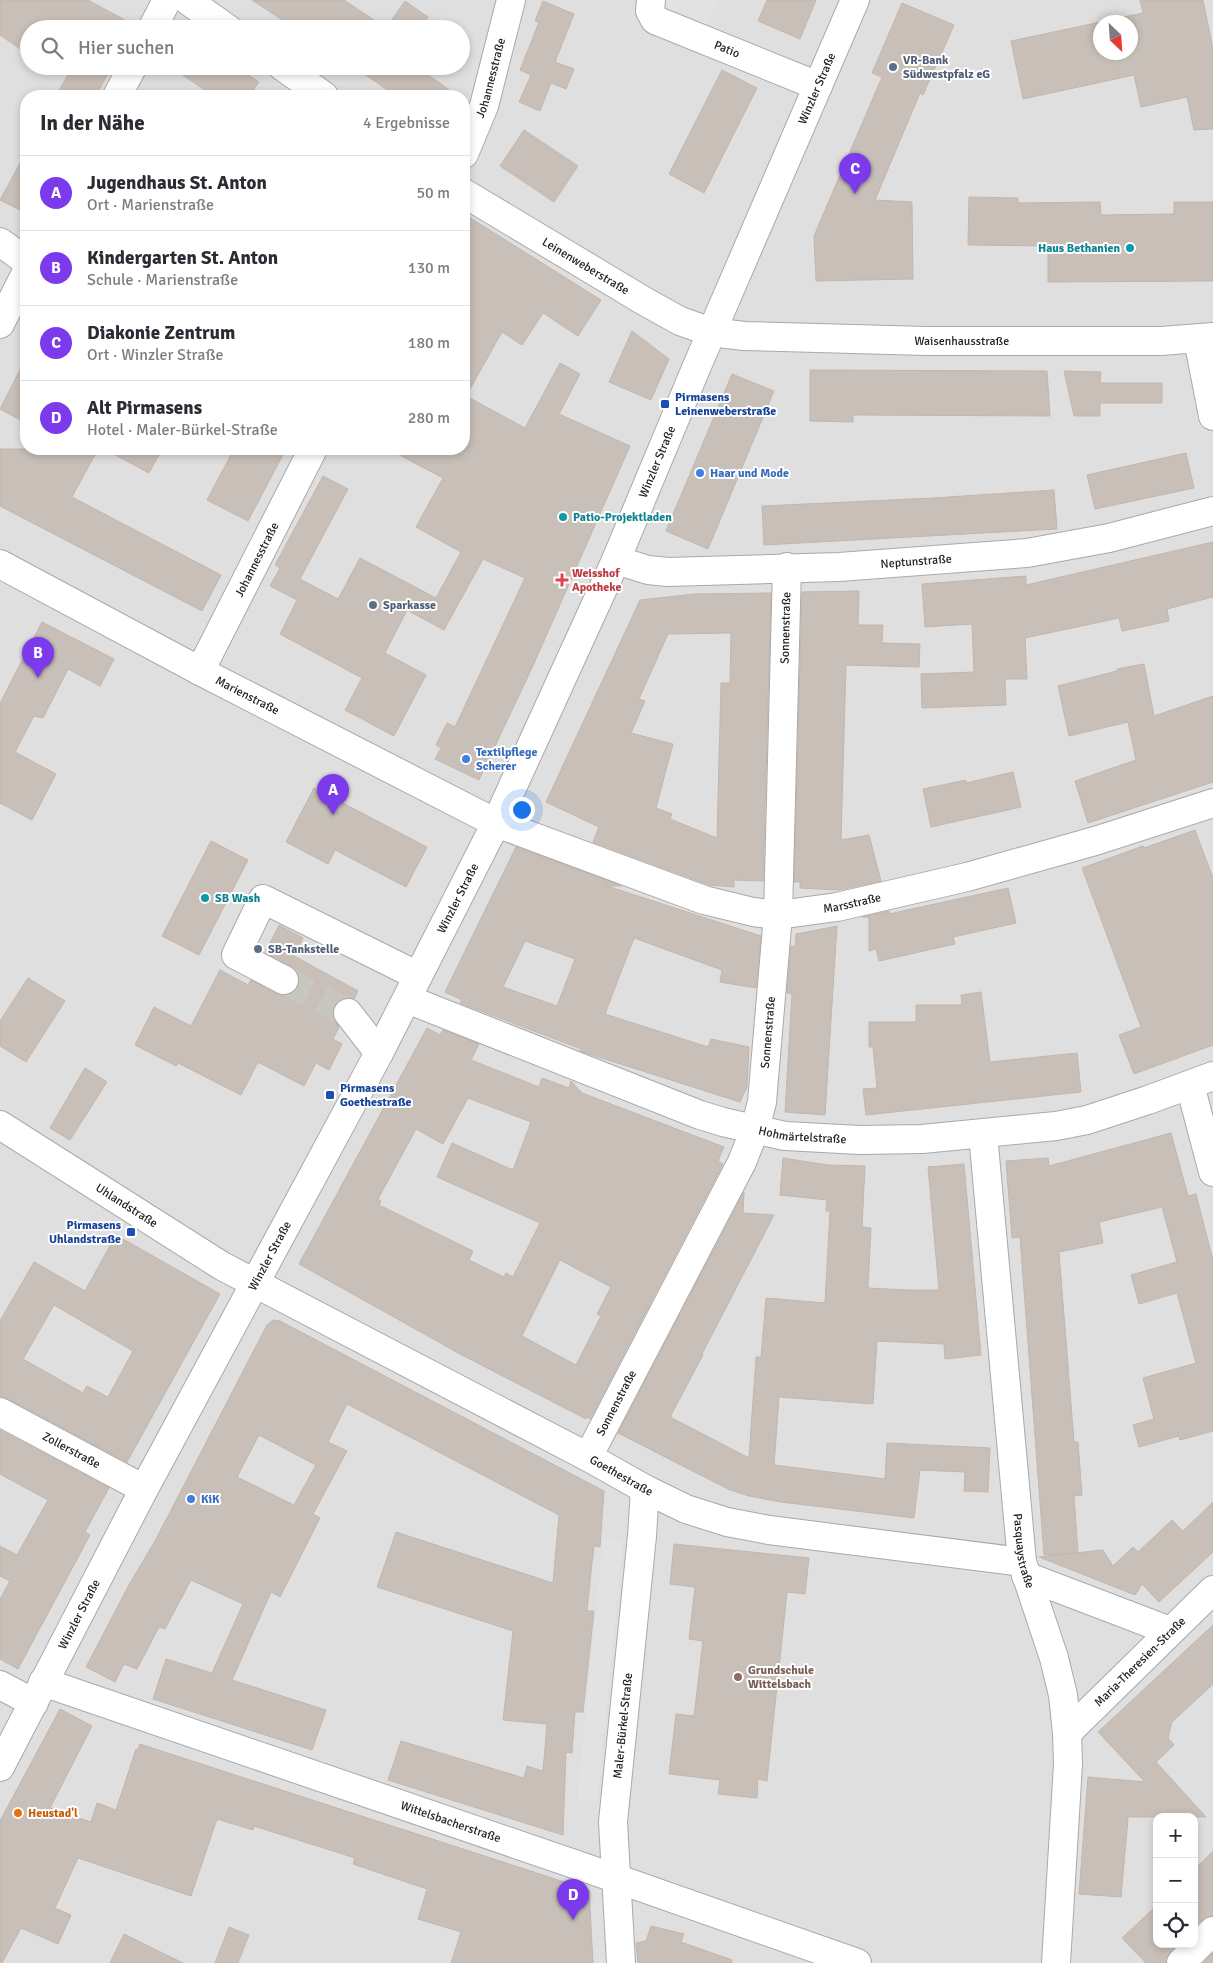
<!DOCTYPE html>
<html lang="de">
<head>
<meta charset="utf-8">
<style>
	body { margin:0; font-family:Signika,sans-serif; background:#f2f2f3; color:#2b2b33 }
	.controls { position:absolute; right:15px; bottom:15px; display:grid; overflow:hidden; border-radius:10px; box-shadow:0 2px 8px #0003 }
	.controls button { width:45px; height:45px; display:grid; place-items:center; padding:0; border:0; border-bottom:1px solid #e1e1e2; background:#fff; color:#2b2b33; font:25px sans-serif }
	.compass { position:absolute; left:1093px; top:15px; width:45px; height:45px; border-radius:50%; background:#fff; box-shadow:0 2px 8px #0003; rotate:155deg }
	.you { position:absolute; left:521px; top:809px; width:18px; height:18px; margin:-12px; border:4px solid #fff; border-radius:50%; background:#1a73e8; box-shadow:0 0 0 8px #1a73e833 }
	.badge { display:grid; place-items:center; width:32px; height:32px; border-radius:50%; background:#7c3aed; color:#fff; font-size:16px; font-weight:700 }
	.pin { position:absolute; translate:-50% -41px; filter:drop-shadow(0 1px 2px #0008) }
	.pin::after { content:''; position:absolute; top:26px; width:18px; height:15px; background:inherit; clip-path:polygon(0 0,100% 0,50% 100%) }
	.list { margin:0; padding:0; list-style:none }
	h2 { display:flex; justify-content:space-between; align-items:center; height:65px; margin:0; padding:0 20px; font-size:21px }
	h2 small { font-size:16px; font-weight:400; color:#7c7c81 }
	.list li { display:grid; grid-template-columns:32px 1fr auto; gap:15px; align-items:center; box-sizing:border-box; height:75px; padding:0 20px; border-top:1px solid #e1e1e2 }
	.list b { display:block; font-size:19px; white-space:nowrap }
	.list p { margin:0; font-size:16px; white-space:nowrap; color:#7c7c81 }
	.list em { font-size:16px; font-style:normal; color:#7c7c81 }
	.icon { flex:none; width:28px; height:28px; fill:none; stroke:currentColor; stroke-width:2; stroke-linecap:round; stroke-linejoin:round }
	.map { position:relative; flex:none; width:1213px; height:1963px; overflow:hidden }
	.search { position:absolute; background:#fff; box-shadow:0 2px 8px #0003; left:20px; top:20px; width:450px; height:55px; display:flex; align-items:center; gap:12px; box-sizing:border-box; padding:0 18px; border-radius:28px; color:#7c7c81; font-size:19px }
	.panel { position:absolute; background:#fff; box-shadow:0 2px 8px #0003; left:20px; top:90px; width:450px; height:365px; border-radius:20px }
	.map>svg:first-child { display:block }
	.residential { fill:#e0dfdf; fill-rule:evenodd }
	.parking { fill:#e2e2e2 }
	.building { fill:#c7bfb8; stroke:#c4b6ab; fill-rule:evenodd }
	.lines { fill:none; stroke-linecap:round; stroke-linejoin:round }
	.minor-tunnel { stroke:#c8c6c1; stroke-width:28; stroke-dasharray:28 14; stroke-linecap:butt }
	.minor-casing { stroke:#a9a9a9; stroke-width:30 }
	.minor { stroke:#fff; stroke-width:28 }
	.service-dot { fill:#5c6f8a; stroke:#fff; stroke-width:2 }
	.culture-dot { fill:#0f9aa8; stroke:#fff; stroke-width:2 }
	.transit-dot { fill:#1a4fb4; stroke:#fff; stroke-width:2 }
	.shop-dot { fill:#3f7fe0; stroke:#fff; stroke-width:2 }
	.health-dot { fill:#e0444e; stroke:#fff; stroke-width:2 }
	.education-dot { fill:#8d6e63; stroke:#fff; stroke-width:2 }
	.food-dot { fill:#e8710a; stroke:#fff; stroke-width:2 }
	.labels { text-anchor:middle; dominant-baseline:central; stroke-width:4; stroke-linejoin:round; paint-order:stroke }
	.street-label { font-size:12px; fill:#222; stroke:#fff }
	.service-label { font-size:12px; font-weight:bold; fill:#4e5e75; stroke:#fff; text-anchor:start }
	.culture-label { font-size:12px; font-weight:bold; fill:#0d838f; stroke:#fff; text-anchor:start }
	.transit-label { font-size:12px; font-weight:bold; fill:#164399; stroke:#fff; text-anchor:start }
	.shop-label { font-size:12px; font-weight:bold; fill:#366cbe; stroke:#fff; text-anchor:start }
	.health-label { font-size:12px; font-weight:bold; fill:#be3a42; stroke:#fff; text-anchor:start }
	.education-label { font-size:12px; font-weight:bold; fill:#785e54; stroke:#fff; text-anchor:start }
	.food-label { font-size:12px; font-weight:bold; fill:#c56008; stroke:#fff; text-anchor:start }
</style>
</head>
<body>
<div class="map">
<svg width="1213" height="1963" viewBox="0 0 1213 1963">
	<rect width="100%" height="100%" fill="#f2efe9"/>
	<!-- residential -->
	<path class="residential" d="M0,0H1213V1963H0ZM1100,22H1130V52H1100ZM29,29H461V66H29ZM26,96H464V449H26ZM1157,1817H1194V1944H1157Z"/>
	<!-- parking -->
	<g class="parking">
		<path d="M665,0H719L706,27L672,14Z"/>
		<path d="M603,1538L623,1540L597,1802L577,1800Z"/>
	</g>
	<!-- building -->
	<g class="building">
		<path d="M0,0H88L134,25L132,29H29V55L0,35Z"/>
		<path d="M252,0H344L386,28L405,1L428,17L424,23L432,29H296Z"/>
		<path d="M767,0H816L800,39L758,21Z"/>
		<path d="M1140,0H1203L1213,49V129L1194,130L1187,97L1141,107L1134,75L1023,99L1011,41L1143,13ZM1100,22H1130V52H1100Z"/>
		<path d="M543,1L574,14L555,62L574,69L566,89L551,83L540,111L519,102L531,75L520,70L539,22L535,21Z"/>
		<path d="M902,3L954,25L923,95L920,93L875,200L912,202L913,279L816,281L814,236L882,77L872,73Z"/>
		<path d="M73,66H112L96,96H56Z"/>
		<path d="M169,66H235L259,82L249,96H214Z"/>
		<path d="M353,66H429L424,72L458,96H396Z"/>
		<path d="M722,70L757,88L704,193L669,174Z"/>
		<path d="M524,130L578,166L554,202L500,166Z"/>
		<path d="M26,152V213L0,200Z"/>
		<path d="M969,197L1018,198V203L1100,202L1101,215L1174,214V202H1213V281L1048,282V246L968,245Z"/>
		<path d="M464,214L601,300L578,336L543,313L522,345L502,332L466,396L525,428L560,363L580,374L559,414L630,446L532,668L479,780L435,759L441,748L436,745L447,723L455,727L525,578L483,559L444,630L407,610L385,653L426,675L394,736L345,710L362,678L280,634L297,600L270,586L280,568L275,565L323,476L348,489L300,579L338,599L360,558L436,598L461,552L416,527L443,478L388,449H464Z"/>
		<path d="M632,331L669,359L651,400L609,382Z"/>
		<path d="M26,358V423L0,409Z"/>
		<path d="M810,370L1047,371L1050,416L853,415V422L810,421Z"/>
		<path d="M1064,371L1101,372L1100,383H1162V403H1100V416H1074Z"/>
		<path d="M732,374L774,391L708,549L666,531Z"/>
		<path d="M0,449H98L72,497L221,575L202,611L0,506Z"/>
		<path d="M104,449H162L149,473Z"/>
		<path d="M234,449H286L248,521L207,500Z"/>
		<path d="M1186,453L1194,488L1095,509L1087,475Z"/>
		<path d="M1054,490L1057,529L764,545L762,506L932,498Z"/>
		<path d="M1213,542V597L1167,609L1169,621L1122,631L1119,618L1025,638L1027,679H1005L1006,705L922,708L921,674L974,672L972,624L925,627L922,584L1026,576V585Z"/>
		<path d="M859,591L858,625H883L882,643L920,644L919,667L846,665L841,840L869,835L881,881L839,890L800,888V882H794L802,592Z"/>
		<path d="M771,593L763,881L734,880V887L709,885L593,842L599,827L546,802L640,600L695,594ZM731,633L730,683H721L717,838L670,819L672,814L656,808L673,744L631,733L645,701L639,699L668,634Z"/>
		<path d="M42,622L114,659L100,686L68,669L43,718L34,716L15,752L56,774L32,820L0,803V703Z"/>
		<path d="M1144,664L1154,716L1213,696V782L1088,823L1075,781L1136,760L1128,722L1069,736L1058,686L1117,671V669Z"/>
		<path d="M1013,772L1021,807L931,827L923,789L966,780V783Z"/>
		<path d="M314,788L427,847L406,887L335,850L328,864L286,842Z"/>
		<path d="M1195,830L1213,878V1045L1134,1074L1119,1035L1141,1027L1082,868L1143,846L1144,848Z"/>
		<path d="M211,841L248,860L199,955L162,936Z"/>
		<path d="M516,847L622,886H607L761,936L756,988L720,982L722,970L634,938L605,1014L708,1047L711,1039L749,1047L747,1087L740,1102L586,1053L580,1051L581,1049L460,1003L462,1000L445,992ZM525,941L575,959L557,1006L503,987Z"/>
		<path d="M1008,888L1016,923L953,937L955,944L879,961L876,949L869,951V917H862L889,911V914Z"/>
		<path d="M279,925L303,938L294,956L358,991L354,999L346,998L339,1000L333,1008V1016L339,1027L333,1039L342,1044L329,1070L316,1063L304,1086L258,1062L241,1095L178,1063L176,1066L135,1045L154,1007L191,1026L220,970L248,985L251,980L277,994L285,996L293,993L298,987L300,980L297,971L291,966L265,953Z"/>
		<path d="M837,926L825,1115L785,1112L792,994L787,993L791,946L795,947L796,934Z"/>
		<path d="M28,978L65,1001L26,1062L0,1046V1021Z"/>
		<path d="M981,992L990,1062L1077,1053L1081,1092L866,1115L863,1089L877,1088L873,1047H869V1022H916V1005H962L961,995Z"/>
		<path d="M427,1028L440,1035L443,1030L479,1044L471,1060L539,1087L542,1078L569,1088L571,1081L582,1093L724,1147L718,1161L723,1164L590,1419L587,1417L586,1419L460,1354L299,1264ZM468,1098L531,1122L513,1170L452,1143L437,1177L540,1223L513,1277L506,1273L504,1277L469,1260L473,1251L379,1205L381,1201L378,1199L416,1129L443,1144ZM560,1260L611,1287L597,1314L601,1316L576,1365L522,1336Z"/>
		<path d="M85,1068L107,1082L70,1140L50,1128Z"/>
		<path d="M1171,1133L1188,1196L1196,1194L1213,1260V1431L1180,1440L1179,1436L1139,1447L1133,1425L1154,1419L1143,1378L1196,1363L1177,1293L1139,1304L1131,1275L1177,1262L1162,1207L1099,1222L1103,1243L1059,1252L1074,1442H1078L1082,1495L1074,1496L1078,1553L1044,1555L1020,1237L1012,1238L1006,1161L1048,1158L1049,1166Z"/>
		<path d="M783,1158L828,1165L865,1166L862,1227L871,1228L868,1288L908,1290H939L928,1167L964,1164L981,1355L945,1359L944,1344L877,1341L873,1404L779,1397L774,1465L885,1479L887,1443L990,1448L988,1492L964,1491L965,1472L920,1470L914,1518L781,1502L749,1496L730,1490L618,1433L744,1192L743,1213L774,1215L702,1354L703,1355L670,1417L749,1458L756,1357H761L766,1298L825,1303L830,1211H826L827,1200L780,1195Z"/>
		<path d="M116,1235L220,1294L127,1462L7,1398L0,1396V1321L34,1262L85,1291ZM54,1305L133,1351L108,1397L87,1386L83,1393L23,1359Z"/>
		<path d="M273,1320L280,1321L604,1491L600,1547L594,1546L591,1572L587,1611H594L583,1712H575L572,1753L566,1752L563,1835L388,1780L401,1741L524,1778L527,1766L543,1771L547,1724L503,1720L513,1631L377,1587L396,1532L553,1583L559,1515L347,1404L328,1442L347,1451L313,1514L320,1518L280,1597L271,1592L232,1680L326,1710L312,1750L153,1699L166,1659L212,1673L243,1604L191,1580L165,1629L159,1627L137,1669L124,1664L115,1682L86,1667L130,1583L155,1541L267,1325ZM259,1435L316,1465L294,1505L237,1477Z"/>
		<path d="M0,1430L109,1488L85,1532L90,1535L18,1669L0,1659V1599L10,1581L0,1576V1546L17,1555L48,1500L0,1474Z"/>
		<path d="M1213,1502V1552L1159,1602L1142,1584L1135,1595L1039,1557L1103,1550L1113,1566L1133,1547L1138,1552L1172,1520L1183,1531Z"/>
		<path d="M674,1544L809,1558L805,1594L787,1592L767,1781L758,1779L757,1798L718,1794L720,1780L669,1774L676,1714L694,1716L703,1641L689,1639L695,1587L670,1584Z"/>
		<path d="M1213,1625V1684L1172,1722L1168,1738L1174,1745L1156,1762L1206,1817H1126L1128,1819L1121,1897L1079,1894L1088,1777L1145,1782L1098,1732Z"/>
		<path d="M60,1709L92,1726L50,1808L91,1822L97,1803L116,1810L136,1749L138,1750L140,1744L589,1890L593,1963H451L461,1932L418,1919L427,1889L353,1864L355,1858L254,1826L253,1830L217,1819L191,1896L78,1858L55,1908L71,1915L58,1944L21,1928L2,1963H0V1821Z"/>
		<path d="M1213,1851V1916L1202,1920L1194,1928V1870Z"/>
		<path d="M1157,1905V1944H1178L1170,1952L1166,1963H1146L1122,1938Z"/>
		<path d="M651,1926L684,1934L681,1942L732,1960V1963H638L636,1943L646,1941Z"/>
		<path d="M229,1927L249,1935L238,1963H215Z"/>
		<path d="M124,1934L183,1963H110Z"/>
		<path d="M1213,1953V1963H1203Z"/>
	</g>
	<g class="lines">
		<!-- minor-tunnel -->
		<path class="minor-tunnel" d="M284,980L348,1013"/>
		<!-- minor casing -->
		<g class="minor-casing">
			<g id="minor">
				<path d="M187,0L228,29"/>
				<path id="s1" d="M651,0L650,11L655,20L818,86"/>
				<path d="M152,29L167,0"/>
				<path d="M282,66L324,96"/>
				<path d="M117,96L133,66"/>
				<path id="s2" d="M464,154L484,106L511,0"/>
				<path id="s3" d="M464,193L644,301L680,321L711,332L744,336L927,341H1161L1213,337"/>
				<path d="M0,242L26,261"/>
				<path d="M0,324L26,273"/>
				<path d="M1198,339L1213,416"/>
				<path id="s4" d="M616,560L648,570L668,572L839,567L1027,553L1109,538L1213,511"/>
				<path id="s5" d="M0,564L200,671L496,823L704,900L753,912L778,915L837,907L967,877L1095,841L1213,803"/>
				<path id="s6" d="M200,671L313,449"/>
				<path d="M284,980L236,955L263,899L418,976"/>
				<path id="s7" d="M407,999L700,1115L723,1122L785,1136L860,1140L922,1139L1056,1126L1087,1120L1148,1100L1213,1076"/>
				<path d="M348,1013L379,1053"/>
				<path d="M1190,1085L1213,1172"/>
				<path id="s8" d="M0,1125L222,1266L588,1457L645,1489L686,1509L727,1522L769,1530L1022,1562"/>
				<path id="s9" d="M983,1134L1022,1562L1054,1658L1063,1695L1067,1733L1068,1764L1056,1963"/>
				<path id="s10" d="M0,1412L144,1489"/>
				<path id="s11" d="M588,1457L742,1162L755,1129L762,1102L778,915L787,567"/>
				<path d="M1026,1576L1170,1631"/>
				<path id="s12" d="M43,1682L615,1878L857,1963"/>
				<path d="M0,1685L34,1703"/>
				<path id="s13" d="M1067,1733L1213,1590"/>
				<path id="s14" d="M0,1767L144,1489L379,1053L496,823L616,560L697,366L855,0"/>
				<path id="s15" d="M621,1963L613,1822L642,1536L645,1489"/>
				<path d="M1181,1963L1213,1931"/>
			</g>
		</g>
		<!-- minor -->
		<use href="#minor" class="minor"/>
	</g>
	<!-- markers -->
	<g class="service-dot">
		<circle cx="893" cy="67" r="5"/>
		<circle cx="373" cy="605" r="5"/>
		<circle cx="258" cy="949" r="5"/>
	</g>
	<g class="culture-dot">
		<circle cx="1130" cy="248" r="5"/>
		<circle cx="563" cy="517" r="5"/>
		<circle cx="205" cy="898" r="5"/>
	</g>
	<g class="transit-dot">
		<rect x="660" y="399" width="10" height="10" rx="2.5"/>
		<rect x="325" y="1090" width="10" height="10" rx="2.5"/>
		<rect x="126" y="1227" width="10" height="10" rx="2.5"/>
	</g>
	<g class="shop-dot">
		<circle cx="700" cy="473" r="5"/>
		<circle cx="466" cy="759" r="5"/>
		<circle cx="191" cy="1499" r="5"/>
	</g>
	<path class="health-dot" d="M559.5 572.5h5v5h5v5h-5v5h-5v-5h-5v-5h5z"/>
	<circle class="education-dot" cx="738" cy="1677" r="5"/>
	<circle class="food-dot" cx="18" cy="1813" r="5"/>
	<g class="labels">
		<!-- street labels -->
		<g class="street-label">
			<text stroke="none"><textPath href="#s1" startOffset="99">Patio</textPath></text>
			<text stroke="none"><textPath href="#s2" startOffset="81">Johannesstraße</textPath></text>
			<text stroke="none"><textPath href="#s14" startOffset="1868">Winzler Straße</textPath></text>
			<text stroke="none"><textPath href="#s3" startOffset="142">Leinenweberstraße</textPath></text>
			<text stroke="none"><textPath href="#s3" startOffset="535">Waisenhausstraße</textPath></text>
			<text stroke="none"><textPath href="#s14" startOffset="1462">Winzler Straße</textPath></text>
			<text stroke="none"><textPath href="#s6" startOffset="125">Johannesstraße</textPath></text>
			<text stroke="none"><textPath href="#s4" startOffset="302">Neptunstraße</textPath></text>
			<text stroke="none"><textPath href="#s11" startOffset="871">Sonnenstraße</textPath></text>
			<text stroke="none"><textPath href="#s5" startOffset="280">Marienstraße</textPath></text>
			<text stroke="none"><textPath href="#s14" startOffset="982">Winzler Straße</textPath></text>
			<text stroke="none"><textPath href="#s5" startOffset="932">Marsstraße</textPath></text>
			<text stroke="none"><textPath href="#s11" startOffset="466">Sonnenstraße</textPath></text>
			<text stroke="none"><textPath href="#s7" startOffset="420">Hohmärtelstraße</textPath></text>
			<text stroke="none"><textPath href="#s8" startOffset="150">Uhlandstraße</textPath></text>
			<text stroke="none"><textPath href="#s14" startOffset="578">Winzler Straße</textPath></text>
			<text stroke="none"><textPath href="#s11" startOffset="61">Sonnenstraße</textPath></text>
			<text stroke="none"><textPath href="#s10" startOffset="81">Zollerstraße</textPath></text>
			<text stroke="none"><textPath href="#s8" startOffset="714">Goethestraße</textPath></text>
			<text stroke="none"><textPath href="#s9" startOffset="419">Pasquaystraße</textPath></text>
			<text stroke="none"><textPath href="#s14" startOffset="172">Winzler Straße</textPath></text>
			<text stroke="none"><textPath href="#s13" startOffset="102">Maria-Theresien-Straße</textPath></text>
			<text stroke="none"><textPath href="#s15" startOffset="238">Maler-Bürkel-Straße</textPath></text>
			<text stroke="none"><textPath href="#s12" startOffset="431">Wittelsbacherstraße</textPath></text>
		</g>
		<!-- service labels -->
		<g class="service-label">
			<text x="903" y="60">VR-Bank<tspan x="903" dy="14">Südwestpfalz eG</tspan></text>
			<text x="383" y="605">Sparkasse</text>
			<text x="268" y="949">SB-Tankstelle</text>
		</g>
		<!-- culture labels -->
		<g class="culture-label">
			<text x="1120" y="248" text-anchor="end">Haus Bethanien</text>
			<text x="573" y="517">Patio-Projektladen</text>
			<text x="215" y="898">SB Wash</text>
		</g>
		<!-- transit labels -->
		<g class="transit-label">
			<text x="675" y="397">Pirmasens<tspan x="675" dy="14">Leinenweberstraße</tspan></text>
			<text x="340" y="1088">Pirmasens<tspan x="340" dy="14">Goethestraße</tspan></text>
			<text x="121" y="1225" text-anchor="end">Pirmasens<tspan x="121" dy="14">Uhlandstraße</tspan></text>
		</g>
		<!-- shop labels -->
		<g class="shop-label">
			<text x="710" y="473">Haar und Mode</text>
			<text x="476" y="752">Textilpflege<tspan x="476" dy="14">Scherer</tspan></text>
			<text x="201" y="1499">KiK</text>
		</g>
		<!-- health labels -->
		<g class="health-label">
			<text x="572" y="573">Weisshof<tspan x="572" dy="14">Apotheke</tspan></text>
		</g>
		<!-- education labels -->
		<g class="education-label">
			<text x="748" y="1670">Grundschule<tspan x="748" dy="14">Wittelsbach</tspan></text>
		</g>
		<!-- food labels -->
		<g class="food-label">
			<text x="28" y="1813">Heustad'l</text>
		</g>
	</g>
</svg>
<div class="controls">
<button>+</button>
<button>−</button>
<button><svg class="icon" aria-label="locate" viewBox="0 0 24 24"><circle cx="12" cy="12" r="6"/><path d="M12 2v4M12 18v4M2 12h4M18 12h4"/></svg></button>
</div>
<svg class="compass" viewBox="-18 -18 36 36"><path d="M0-13l5 13h-10z" fill="#e53935"/><path d="M0 13l5-13h-10z" fill="#7c7c81"/></svg>
<div class="you"></div>
<div class="pin badge" style="left:333px;top:815px">A</div>
<div class="pin badge" style="left:38px;top:678px">B</div>
<div class="pin badge" style="left:855px;top:194px">C</div>
<div class="pin badge" style="left:573px;top:1920px">D</div>
<div class="search"><svg class="icon" aria-label="search" viewBox="0 0 24 24"><circle cx="10" cy="10" r="6"/><path d="M15 15l6 6"/></svg>Hier suchen</div>
<section class="panel">
<h2>In der Nähe<small>4 Ergebnisse</small></h2>
<ul class="list">
<li><span class="badge">A</span><div><b>Jugendhaus St. Anton</b><p>Ort · Marienstraße</p></div><em>50 m</em></li>
<li><span class="badge">B</span><div><b>Kindergarten St. Anton</b><p>Schule · Marienstraße</p></div><em>130 m</em></li>
<li><span class="badge">C</span><div><b>Diakonie Zentrum</b><p>Ort · Winzler Straße</p></div><em>180 m</em></li>
<li><span class="badge">D</span><div><b>Alt Pirmasens</b><p>Hotel · Maler-Bürkel-Straße</p></div><em>280 m</em></li>
</ul>
</section>
</div>
</body>
</html>
